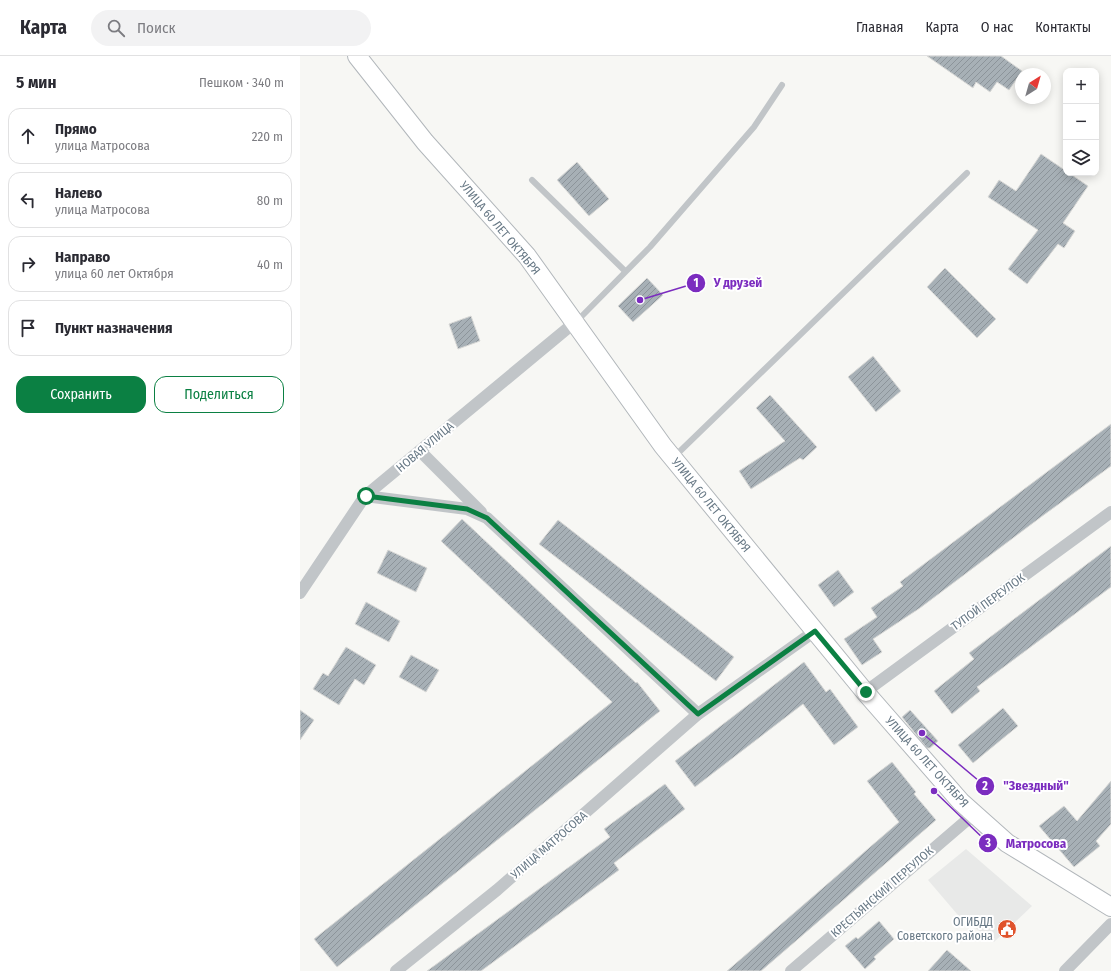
<!DOCTYPE html>
<html lang="ru">
<head>
<meta charset="utf-8">
<style>
	body { margin:0; font-family:"Fira Sans Condensed",sans-serif; background:#f2f2f3; color:#2b2b33 }
	.controls { position:absolute; right:12px; top:12px; display:grid; overflow:hidden; border-radius:8px; box-shadow:0 2px 10px #0003 }
	.controls button { width:36px; height:36px; display:grid; place-items:center; padding:0; border:0; border-bottom:1px solid #e1e1e2; background:#fff; color:#2b2b33; font:20px sans-serif }
	.compass { position:absolute; left:715px; top:12px; width:36px; height:36px; border-radius:50%; background:#fff; box-shadow:0 2px 10px #0003; rotate:37deg }
	.stop { position:absolute; width:12px; height:12px; margin:-9px; border:3px solid #0b8043; border-radius:50%; background:#fff }
	.stop.end { background:#0b8043; border-color:#fff; box-shadow:0 1px 4px #0008 }
	.list { margin:0; padding:0; list-style:none }
	h2 { display:flex; justify-content:space-between; align-items:center; height:52px; margin:0; padding:0 16px; font-size:17px }
	h2 small { font-size:13px; font-weight:400; color:#7c7c81 }
	.list li { display:grid; grid-template-columns:26px 1fr auto; gap:12px; align-items:center; box-sizing:border-box; height:56px; margin:0 8px 8px; padding:0 8px; border:1px solid #e1e1e2; border-radius:12px }
	.list b { display:block; font-size:15px; white-space:nowrap }
	.list p { margin:0; font-size:13px; white-space:nowrap; color:#7c7c81 }
	.list em { font-size:13px; font-style:normal; color:#7c7c81 }
	.actions { display:flex; gap:8px; padding:12px 16px }
	.actions a { flex:1; padding:9px 0; border:1px solid #0b8043; border-radius:12px; text-align:center; font-size:14px; color:#0b8043 }
	.actions .main { background:#0b8043; color:#fff }
	.icon { flex:none; width:22px; height:22px; fill:none; stroke:currentColor; stroke-width:2; stroke-linecap:round; stroke-linejoin:round }
	.map { position:relative; flex:none; width:811px; height:915px; overflow:hidden }
	header { display:flex; align-items:center; gap:24px; box-sizing:border-box; height:56px; padding:0 20px; background:#fff; border-bottom:1px solid #e1e1e2 }
	header strong { font-size:19px }
	nav { display:flex; gap:22px; margin-inline-start:auto; font-size:14px }
	.search { width:280px; height:36px; background:#f2f2f3; display:flex; align-items:center; gap:10px; box-sizing:border-box; padding:0 14px; border-radius:22px; color:#7c7c81; font-size:15px }
	main { display:flex }
	aside { flex:1; background:#fff }
	.map>svg:first-child { display:block }
	.built { fill:#e8e9e8 }
	.building { fill:url(#building-hatch); stroke:#d9d9d7 }
	.lines { fill:none; stroke-linecap:round; stroke-linejoin:round }
	.primary-casing { stroke:#b2b7bb; stroke-width:20 }
	.lane { stroke:#c1c5c8; stroke-width:6 }
	.street { stroke:#c1c5c8; stroke-width:12 }
	.primary { stroke:#fff; stroke-width:18 }
	.route { stroke:#0b8043; stroke-width:5 }
	.labels { text-anchor:middle; dominant-baseline:central; stroke-width:4; stroke-linejoin:round; paint-order:stroke }
	.street-label { font-size:12px; fill:#677885; stroke:#fff }
	.poi-label { font-size:12px; fill:#677885; stroke:#fff; text-anchor:end }
	.leader { fill:none; stroke:#7b2cbf; stroke-width:1.5 }
	.callout-dot { fill:#7b2cbf; stroke:#fff; stroke-width:1.5 }
	.mark-label { font-size:12px; text-anchor:middle; font-weight:bold; fill:#fff }
	.callout-label { font-size:13px; text-anchor:middle; font-weight:bold; fill:#7b2cbf; stroke:#fff; stroke-width:4; stroke-linejoin:round; paint-order:stroke }
</style>
</head>
<body>
<header>
<strong>Карта</strong>
<div class="search"><svg class="icon" aria-label="search" viewBox="0 0 24 24"><circle cx="10" cy="10" r="6"/><path d="M15 15l6 6"/></svg>Поиск</div>
<nav><a>Главная</a><a>Карта</a><a>О нас</a><a>Контакты</a></nav>
</header>
<main>
<aside>
<h2>5 мин<small>Пешком · 340 m</small></h2>
<ul class="list">
<li><svg class="icon" aria-label="ahead" viewBox="0 0 24 24"><path d="M12 20V5M6 11l6-6 6 6"/></svg><div><b>Прямо</b><p>улица Матросова</p></div><em>220 m</em></li>
<li><svg class="icon" aria-label="left" viewBox="0 0 24 24"><path d="M17 20v-9H6M10 6l-5 5 5 5"/></svg><div><b>Налево</b><p>улица Матросова</p></div><em>80 m</em></li>
<li><svg class="icon" aria-label="right" viewBox="0 0 24 24"><path d="M7 20v-9h11M14 6l5 5-5 5"/></svg><div><b>Направо</b><p>улица 60 лет Октября</p></div><em>40 m</em></li>
<li><svg class="icon" aria-label="arrive" viewBox="0 0 24 24"><path d="M6 21V4h12l-3 4 3 4H6"/></svg><div><b>Пункт назначения</b></div></li>
</ul>
<div class="actions"><a class="main">Сохранить</a><a>Поделиться</a></div>
</aside>
<div class="map">
<svg width="811" height="915" viewBox="0 0 811 915">
	<defs>
		<pattern id="building-hatch" width="6" height="6" patternUnits="userSpaceOnUse"><rect width="6" height="6" fill="#a7b0b6"/><path d="M-1 1l2-2M0 6l6-6M5 7l2-2" fill="none" stroke="#8c949a"/></pattern>
	</defs>
	<rect width="100%" height="100%" fill="#f7f7f4"/>
	<!-- built -->
	<path class="built" d="M666,793L732,850L694,886L657,858L628,824Z"/>
	<!-- building -->
	<g class="building">
		<path d="M627,0H701L722,15L709,34L697,26L690,36L676,26L673,32Z"/>
		<path d="M741,98L766,115V117H769L788,130L763,167L775,175L764,192L758,188L727,228L708,213L738,174L688,141L699,124L716,135Z"/>
		<path d="M277,106L309,143L289,160L257,124Z"/>
		<path d="M645,212L696,263L677,282L627,231Z"/>
		<path d="M347,222L363,239L333,266L318,250Z"/>
		<path d="M171,260L180,285L158,293L149,268Z"/>
		<path d="M573,300L601,335L576,356L548,321Z"/>
		<path d="M470,339L517,391L503,404L500,402L451,433L439,415L485,385L456,352Z"/>
		<path d="M811,368V410L741,461L620,552L573,583L582,596L562,609L544,583L577,561L571,552L603,530L600,526Z"/>
		<path d="M162,463L336,627L337,626L360,655L37,911L14,883L312,646L141,485Z"/>
		<path d="M258,464L434,601L416,625L239,488Z"/>
		<path d="M811,490V531L677,631L680,635L652,658L634,635L674,603L669,597Z"/>
		<path d="M88,494L127,512L116,536L77,517Z"/>
		<path d="M538,514L554,536L534,551L518,529Z"/>
		<path d="M66,546L100,565L89,586L55,568Z"/>
		<path d="M46,591L76,609L64,629L55,623L39,649L13,633L23,617L28,620Z"/>
		<path d="M111,599L139,614L126,636L99,621Z"/>
		<path d="M504,606L526,636L530,633L558,671L534,689L503,648L395,731L375,705Z"/>
		<path d="M703,652L718,670L673,707L658,689Z"/>
		<path d="M0,654L14,664L0,684Z"/>
		<path d="M610,654L638,685L630,692H627L602,661Z"/>
		<path d="M592,706L616,736L614,738L636,764L461,915H427L599,766L567,725Z"/>
		<path d="M811,725V768L796,785L800,790L774,811L739,770L764,750L777,765Z"/>
		<path d="M365,728L385,753L314,807L319,814L181,915H127L310,781L304,773Z"/>
		<path d="M579,865L594,883L574,901L576,903L565,913L545,890L556,881L558,883Z"/>
		<path d="M647,894L671,915H628Z"/>
	</g>
	<g class="lines">
		<!-- primary casing -->
		<g class="primary-casing">
			<path id="primary" d="M57,0L125,86L227,200L363,390L565,636L661,746L707,787L811,851"/>
		</g>
		<!-- lane -->
		<g class="lane">
			<path d="M232,124L325,215"/>
			<path d="M276,266L350,191L454,71L482,29"/>
			<path d="M374,401L667,117"/>
		</g>
		<!-- street -->
		<g class="street">
			<path d="M120,395L181,456"/>
			<path d="M65,440L167,453L187,462L398,658"/>
			<path d="M0,537L65,440L274,267"/>
			<path d="M565,636L811,456"/>
			<path d="M96,915L197,834L398,658L515,575"/>
			<path d="M491,915L674,758"/>
			<path d="M765,915L811,868"/>
		</g>
		<!-- primary -->
		<use href="#primary" class="primary"/>
	</g>
	<g class="lines">
		<!-- route -->
		<path class="route" d="M66,440L167,453L187,462L398,658L515,575L566,636"/>
	</g>
	<!-- icons -->
	<defs>
		<g id="civic-disc" transform="scale(1)"><circle r="9.5" fill="#e0532c" stroke="#fff"/><path d="M-.6-6.5H3V-4.5H.6V-3L4-1V1h2V6H-6V1h2V-1L-.6-3ZM-1.2 2.5V6h2.4V2.5Z" fill="#fff"/></g>
	</defs>
	<g fill-rule="evenodd">
		<use href="#civic-disc" x="707" y="873"/>
	</g>
	<g class="labels">
		<!-- street labels -->
		<g class="street-label">
			<text transform="translate(200 172) rotate(50)">УЛИЦА 60 ЛЕТ ОКТЯБРЯ</text>
			<text transform="translate(125 391) rotate(-40)">НОВАЯ УЛИЦА</text>
			<text transform="translate(411 449) rotate(51)">УЛИЦА 60 ЛЕТ ОКТЯБРЯ</text>
			<text transform="translate(688 546) rotate(-36)">ТУПОЙ ПЕРЕУЛОК</text>
			<text transform="translate(627 706) rotate(48)">УЛИЦА 60 ЛЕТ ОКТЯБРЯ</text>
			<text transform="translate(249 789) rotate(-41)">УЛИЦА МАТРОСОВА</text>
			<text transform="translate(582 836) rotate(-41)">КРЕСТЬЯНСКИЙ ПЕРЕУЛОК</text>
		</g>
		<!-- poi labels -->
		<g class="poi-label">
			<text x="693" y="866">ОГИБДД<tspan x="693" dy="14">Советского района</tspan></text>
		</g>
	</g>
	<!-- callouts -->
	<path class="leader" d="M340 244L396 227M622 677L685 730M634 735L688 787"/>
	<g class="callout-dot">
		<circle cx="340" cy="244" r="4"/>
		<circle cx="622" cy="677" r="4"/>
		<circle cx="634" cy="735" r="4"/>
		<circle cx="396" cy="227" r="10"/>
		<circle cx="685" cy="730" r="10"/>
		<circle cx="688" cy="787" r="10"/>
	</g>
	<g class="mark-label">
		<text x="396" y="231">1</text>
		<text x="685" y="734">2</text>
		<text x="688" y="791">3</text>
	</g>
	<g class="callout-label">
		<text x="438" y="231">У друзей</text>
		<text x="736" y="734">"Звездный"</text>
		<text x="736" y="792">Матросова</text>
	</g>
</svg>
<div class="controls">
<button>+</button>
<button>−</button>
<button><svg class="icon" aria-label="layers" viewBox="0 0 24 24"><path d="M12 4l9 5-9 5-9-5zM3 14l9 5 9-5"/></svg></button>
</div>
<svg class="compass" viewBox="-18 -18 36 36"><path d="M0-13l5 13h-10z" fill="#e53935"/><path d="M0 13l5-13h-10z" fill="#7c7c81"/></svg>
<div class="stop" style="left:66px;top:440px"></div>
<div class="stop end" style="left:566px;top:636px"></div>
</div>
</main>
</body>
</html>
